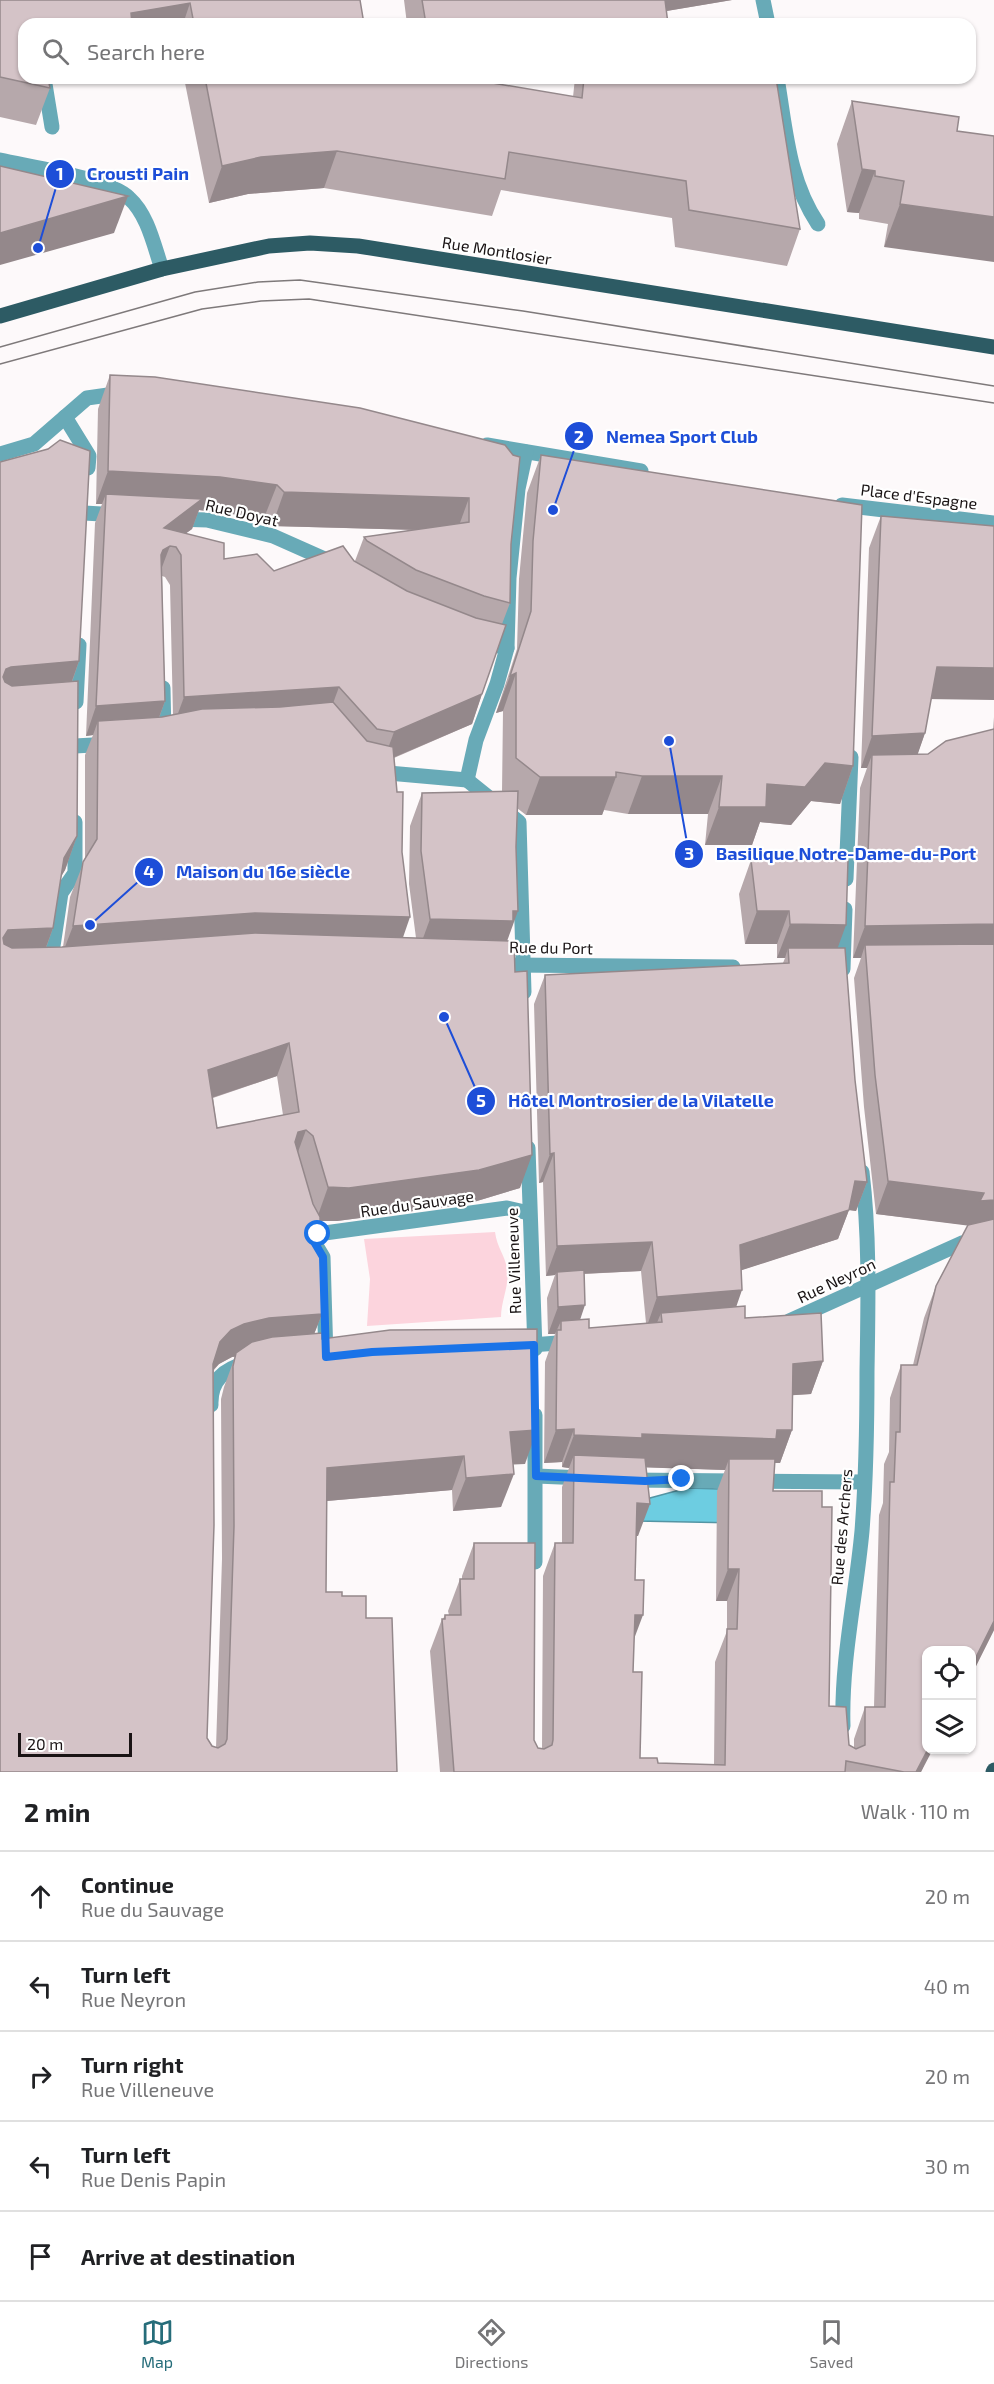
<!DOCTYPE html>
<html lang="en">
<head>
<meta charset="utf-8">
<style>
	body { margin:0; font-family:"Exo 2",sans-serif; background:#f6f6f6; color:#202124 }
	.controls { position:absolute; right:18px; bottom:18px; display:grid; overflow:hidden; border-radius:12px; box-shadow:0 2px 4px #0004 }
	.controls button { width:54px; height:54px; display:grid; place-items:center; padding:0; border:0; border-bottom:2px solid #e0e0e0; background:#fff; color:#202124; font:30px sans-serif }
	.scale { position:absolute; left:18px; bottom:15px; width:114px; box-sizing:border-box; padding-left:6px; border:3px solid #191314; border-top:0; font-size:16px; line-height:21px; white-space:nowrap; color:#191314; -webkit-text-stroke:4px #fff; paint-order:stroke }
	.stop { position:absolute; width:18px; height:18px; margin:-14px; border:4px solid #1a73e8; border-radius:50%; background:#fff }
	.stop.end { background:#1a73e8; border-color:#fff; box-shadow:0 2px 6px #0008 }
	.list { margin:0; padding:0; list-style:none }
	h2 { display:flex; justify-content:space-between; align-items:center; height:78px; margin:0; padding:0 24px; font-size:26px }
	h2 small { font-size:20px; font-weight:400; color:#757577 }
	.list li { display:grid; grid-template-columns:39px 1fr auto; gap:18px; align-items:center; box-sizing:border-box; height:90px; padding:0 24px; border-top:2px solid #e0e0e0 }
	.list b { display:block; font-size:22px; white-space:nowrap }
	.list p { margin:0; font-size:20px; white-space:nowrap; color:#757577 }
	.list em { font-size:20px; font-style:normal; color:#757577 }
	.icon { flex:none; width:33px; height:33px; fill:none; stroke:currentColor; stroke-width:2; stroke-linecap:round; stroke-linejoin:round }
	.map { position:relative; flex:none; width:994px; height:1772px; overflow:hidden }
	.search { position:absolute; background:#fff; box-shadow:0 2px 4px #0004; left:18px; right:18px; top:18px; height:66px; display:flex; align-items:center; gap:15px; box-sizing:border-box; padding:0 21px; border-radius:18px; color:#757577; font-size:22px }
	.sheet { height:528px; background:#fff }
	nav { display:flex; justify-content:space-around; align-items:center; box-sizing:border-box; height:84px; border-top:2px solid #e0e0e0; background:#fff; font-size:16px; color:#757577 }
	nav a { display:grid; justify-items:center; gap:3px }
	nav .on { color:#266d7a }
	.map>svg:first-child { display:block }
	.green { fill:#fcd4dd }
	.water { fill:#6dcde1; stroke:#5495a4; stroke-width:1.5 }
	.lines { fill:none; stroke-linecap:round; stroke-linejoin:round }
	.minor { stroke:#68aab7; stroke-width:15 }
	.major { stroke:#2d5b64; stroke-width:15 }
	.tram { stroke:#7e797a; stroke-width:1.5 }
	.wall { fill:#b6a8ab; fill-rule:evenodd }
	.shaded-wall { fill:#94888b }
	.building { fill:#d4c3c7; stroke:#94888b; stroke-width:1.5; fill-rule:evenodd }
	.route { stroke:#1a73e8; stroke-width:8 }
	.labels { text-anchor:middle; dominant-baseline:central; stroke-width:4.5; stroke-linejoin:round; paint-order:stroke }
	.street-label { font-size:16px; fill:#191314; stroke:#fff }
	.leader { fill:none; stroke:#1d4ed8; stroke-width:2 }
	.callout-dot { fill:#1d4ed8; stroke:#fff; stroke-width:2 }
	.mark-label { font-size:18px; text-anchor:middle; font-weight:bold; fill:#fff }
	.callout-label { font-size:18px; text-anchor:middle; font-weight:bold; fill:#1d4ed8; stroke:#fff; stroke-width:4.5; stroke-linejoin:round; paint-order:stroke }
</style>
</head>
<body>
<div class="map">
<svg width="994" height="1772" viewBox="0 0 994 1772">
	<rect width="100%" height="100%" fill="#fdf9fa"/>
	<!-- green -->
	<path class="green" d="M495,1232C497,1248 505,1255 507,1269C510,1284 501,1301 501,1317L367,1326L370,1279L364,1239Z"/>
	<!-- water -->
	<path class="water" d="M687,1488L720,1489L738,1523L637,1521L635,1506L650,1498Z"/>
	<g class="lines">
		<!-- minor -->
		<g class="minor">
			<path d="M763,0L768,24"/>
			<path d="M44,78L52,127"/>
			<path d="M777,78C786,130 788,179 818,224"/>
			<path d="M0,160C30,167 109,178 129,198C148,215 154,246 162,269"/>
			<path d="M65,417L89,456L88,468"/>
			<path d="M487,445L641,471"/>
			<path d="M0,454L34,444L87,398L122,393"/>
			<path d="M842,505L994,523"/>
			<path d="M84,513L119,515"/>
			<path d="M176,519L207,520L273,536L336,564"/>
			<path d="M481,642L507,648"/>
			<path d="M163,688L164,736"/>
			<path d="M76,702L79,645"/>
			<path d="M75,746L110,744"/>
			<path d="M377,772L467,780"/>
			<path d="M467,780L519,822L524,992"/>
			<path d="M467,780L476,740L497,684L507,648L509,578L518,489L526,452"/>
			<path d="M846,879L851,757"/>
			<path d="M514,965L733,967"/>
			<path d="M50,966L61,893L75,873V822"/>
			<path d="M843,969L845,909"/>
			<path d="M528,1148L535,1349"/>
			<path d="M310,1235L507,1208L529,1213"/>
			<path d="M311,1237L323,1257L326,1357"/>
			<path d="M789,1321L962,1243L994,1239"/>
			<path d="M518,1346L571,1342"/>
			<path d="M211,1405C210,1380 225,1368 248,1363"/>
			<path d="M536,1476L584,1478"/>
			<path d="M629,1480L864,1482"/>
			<path d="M535,1562V1415"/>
			<path d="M843,1726C841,1661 856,1596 862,1531C866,1479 867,1425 867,1372C868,1305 870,1239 862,1172"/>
		</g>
		<!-- major -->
		<g class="major">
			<path d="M0,316L162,269L269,246L310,243L358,246L994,347"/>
			<path d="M993,1772L994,1770"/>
		</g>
		<!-- tram -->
		<g class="tram">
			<path d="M0,347L195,292L258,282L300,280L523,311L994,386"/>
			<path d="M0,364L202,309L261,301L309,299L994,403"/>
		</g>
	</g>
	<!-- wall -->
	<g class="wall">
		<path d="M0,0H360L364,24H24L50,88L36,125L0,117Z"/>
		<path d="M404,0H732L666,11L668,24H407Z"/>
		<path d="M184,78H487L474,80L573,97L575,78H776L800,229L787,266L675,247L672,218L501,190L492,216L324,188L248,194L209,203Z"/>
		<path d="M852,101L959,117L884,247L888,224L859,219V213L847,212L837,144Z"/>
		<path d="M110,375L505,445L511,544L510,603L502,624L482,694L472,724L394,758L402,852L403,937L416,938L409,884L410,826L422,793L502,792L503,711L496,713L517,649L519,579L527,493L541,455L853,766L840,804L811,801L791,825L760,822L752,845H705L708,814H628L604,810L602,815H526L517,808L507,940L520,1188L467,1204L337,1221H320L322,1314L314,1334L322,1339L525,1464H513L501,1507L453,1511L452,1490L327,1501L326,1592L342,1596L366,1618L397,1772H0V462L79,661L72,682L77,836L65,870L61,877L53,928L46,948L63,947L70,897L85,859V755L93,735L86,736L95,523L102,504H96L98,409ZM199,510L264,518L272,526L415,530L364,537L355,561L274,571L224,559L185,534L192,529ZM162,576L165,577L170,585L173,715L159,718L165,701ZM277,1076L283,1115L217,1128L213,1098ZM232,1357H235L224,1387L221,1399L222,1559L216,1748L212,1746L207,1738L214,1370L219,1364Z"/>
		<path d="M881,516L931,699L925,733L917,755L928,754L993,730L994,717V1630L972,1674V1650L921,1772H440L430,1651L442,1619H443L445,1615H449L448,1611L460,1579H462V1576L474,1543L534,1740L538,1748L542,1749L543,1576L555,1543H562V1487L569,1468L562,1467V1462L544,1463L545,1362L555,1334H548L547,1298L555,1275L546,1276L543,1182L539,1183L534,1004L545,975L783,963L785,958H777V944H745L739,894L751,860L837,948L855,1080L867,1182L856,1211L849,1210L838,1239L741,1270L736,1307L745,1318L823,1361L811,1394L793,1395L792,1430L780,1463H774L773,1491L822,1507L829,1706L849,1745L854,1748V1739L865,1707H874L879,1515L883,1503L884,1464L889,1452L890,1398L901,1365H913L924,1318L936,1286L968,1225L876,1214L864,1107L854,978L861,958H853L860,788L867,768H861L869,548ZM641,1271L646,1323L589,1328L580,1319L584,1274ZM646,1467L725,1470L717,1491L716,1601H727V1631L715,1662L714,1765L658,1763L640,1758L633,1672L635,1580L636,1536H638Z"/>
	</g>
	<!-- shaded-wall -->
	<g class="shaded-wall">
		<path d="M654,0H732L649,14Z"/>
		<path d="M190,3L183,24H127L131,13Z"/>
		<path d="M420,78H487L416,89Z"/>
		<path d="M337,151L324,188L248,194L209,203L222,166L261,157Z"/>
		<path d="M862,169L875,171L859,213L847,212Z"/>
		<path d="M128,196L114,233L0,265V233Z"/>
		<path d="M900,204L994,217V262L884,247Z"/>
		<path d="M108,471L220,477L277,485L264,518L199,510L192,529L167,547L170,546L159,575L164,528L106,494L102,504H96Z"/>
		<path d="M284,492L469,498L457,531L272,526Z"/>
		<path d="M79,661L67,695L0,700V684L6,669L11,667Z"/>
		<path d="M937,667L994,668V700L926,699Z"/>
		<path d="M516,673L503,711L496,713L510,676Z"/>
		<path d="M339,687L328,717L173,727L184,697Z"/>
		<path d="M482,694L472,724L383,762L394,732Z"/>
		<path d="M165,701L154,731L98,721L93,735L86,736L96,706Z"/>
		<path d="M925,733L914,765L872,755L867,768H861L872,736Z"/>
		<path d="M825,763L853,766L840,804L811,801L791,825L760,822L752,845H705L719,807L767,784Z"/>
		<path d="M642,776H722L708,814H628Z"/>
		<path d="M540,777H616L602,815H526Z"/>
		<path d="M77,836L65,870L51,892L64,858Z"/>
		<path d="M513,911H518L506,944L418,952L430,919Z"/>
		<path d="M757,911H789L777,944H745Z"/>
		<path d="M255,913L410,917L398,952L60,960L73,926Z"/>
		<path d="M790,924L846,925L834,958L788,948L785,958H777Z"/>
		<path d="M994,924V956L865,945L861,958H853L865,926Z"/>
		<path d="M53,928L41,961L0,963L3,938L8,930Z"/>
		<path d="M289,1043L277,1076L196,1103L208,1070Z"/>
		<path d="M306,1130L294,1163L285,1166L298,1132Z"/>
		<path d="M554,1153L543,1182L539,1183L550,1154Z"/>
		<path d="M532,1155L520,1188L467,1204L337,1221H316L328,1187Z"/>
		<path d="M855,1181L867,1182L856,1211L849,1210L838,1239L730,1274L740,1245Z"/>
		<path d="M888,1181L984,1193L994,1200V1230L971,1226L876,1214Z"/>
		<path d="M652,1242L641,1271L557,1275V1272L555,1275L546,1276L557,1246Z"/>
		<path d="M742,1290L732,1319L662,1322L661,1313L656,1325L647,1326L657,1297Z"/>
		<path d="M585,1305L576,1332L561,1330V1321L555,1334H548L558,1307Z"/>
		<path d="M322,1314L309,1347L257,1351L232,1357L219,1364L208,1375L220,1342L231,1330L244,1324L269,1318Z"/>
		<path d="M823,1361L811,1394L781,1396L793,1364Z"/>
		<path d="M574,1429L562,1462L544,1463L556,1430Z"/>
		<path d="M537,1430L525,1464L498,1465L510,1432Z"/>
		<path d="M792,1430L780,1463H768L729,1459L725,1470L632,1467L574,1455L569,1468L562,1467L574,1435Z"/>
		<path d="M464,1456L452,1490L315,1502L327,1468Z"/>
		<path d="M514,1474L501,1507L453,1511L466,1478Z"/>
		<path d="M637,1503L650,1504L638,1536H625Z"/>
		<path d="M728,1569H739L727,1601H716Z"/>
		<path d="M635,1615H643L631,1647Z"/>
		<path d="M994,1621V1630L972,1674V1665Z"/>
		<path d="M928,1749H933L921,1772H916Z"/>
	</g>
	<!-- building -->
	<g class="building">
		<path d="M0,0H360L364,24H194L190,3L131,13L132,24H24V78H48L50,88L0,77Z"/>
		<path d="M422,0H665L668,24H426Z"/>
		<path d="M205,78H463L582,98L584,78H776L800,229L689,210L686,181L509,152L505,179L337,151L261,157L222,166Z"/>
		<path d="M852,101L959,117L957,131L994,136V217L900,204L904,181L875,176V171L862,169Z"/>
		<path d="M0,166L128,196L0,233Z"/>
		<path d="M110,375L155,377L360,408L505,445L513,455L520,457L511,544L510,603L484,596L416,570L367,541L364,537L469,522V498L284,492L277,485L220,477L108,471Z"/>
		<path d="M60,440L90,451L79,661L11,667L6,669L3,677L5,682L12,686L78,681L77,836L64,858L53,928L8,930L3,938L4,944L12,948L62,947L255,933L514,941L515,972L527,971L532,1155L479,1170L349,1188L328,1187L313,1136L306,1130L298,1132L295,1142L313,1204L320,1217L322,1314L269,1318L244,1324L231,1330L220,1342L213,1364L214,1525L207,1738L212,1746L218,1748L225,1744L227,1739L234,1526L233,1366L236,1353L252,1342L272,1337L322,1333V1339L390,1330L537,1329V1430L510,1432L514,1474L466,1478L464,1456L327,1468L326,1592H342V1596H366V1618H392L397,1772H0V462L48,449ZM289,1043L299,1112L217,1128L208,1070Z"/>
		<path d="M541,455L862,505L853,766L825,763L805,787L767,784L766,807H719L722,776H642L616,772V777H540L516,758V673L510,676L531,611L533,541Z"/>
		<path d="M106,494L202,499L164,528L224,543V559L257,554L274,571L343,546L354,561L407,591L476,618L506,625L482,694L394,732L377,729L339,687L184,697L181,555L176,547L170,546L163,550L161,555L165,701L96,706Z"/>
		<path d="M881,516L994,526V668L937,667L925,733L872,736Z"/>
		<path d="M333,702L367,741L393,747L397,792H403L402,852L410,917L255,913L73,926L83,862L97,839L98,721L162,717L202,709L280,707Z"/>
		<path d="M994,729V924L865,926L872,755L928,754L946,741Z"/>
		<path d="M518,791L516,847L518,911H513V921L430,919L421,851L422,793Z"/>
		<path d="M751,860H848L846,925L790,924L789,911H757Z"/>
		<path d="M994,944V1200L980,1201L984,1193L888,1181L875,1075L865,945Z"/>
		<path d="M788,948H845L855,1080L867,1182L855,1181L849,1210L740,1245L742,1290L657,1297L652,1242L557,1246L554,1153L550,1154L545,975L789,963Z"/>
		<path d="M994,1219V1621L972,1665V1650H927V1749H928L916,1772H904L846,1761L845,1772H454L442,1619H445V1615H461L460,1579H474V1543H535L534,1740L538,1748L544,1749L552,1745L553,1740L555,1543H573L574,1455L645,1458L650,1504L637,1503L635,1580H644L643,1615H635L633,1672H642L640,1758H657L658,1763L725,1765L727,1629H737L739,1569H728L729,1459H775L773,1491H822V1507H832L829,1706L846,1707L849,1745L856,1749L865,1745V1707H885L890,1482H894L896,1432H900L901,1365H917L936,1286L968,1225Z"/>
		<path d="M584,1270L585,1305L558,1307L557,1272Z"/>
		<path d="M745,1306V1318L821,1313L823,1361L793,1364L792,1430H777L776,1439L642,1434V1438L574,1435V1429L556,1430L557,1330H561V1321L589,1319V1328L662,1322L661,1313Z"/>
	</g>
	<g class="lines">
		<!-- route -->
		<path class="route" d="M318,1234L310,1235L323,1257L326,1357L372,1352L534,1345L536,1476L645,1481L682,1479"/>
	</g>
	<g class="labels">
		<!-- street labels -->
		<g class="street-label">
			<text transform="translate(497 250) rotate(9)">Rue Montlosier</text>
			<text transform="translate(919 496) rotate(7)">Place d'Espagne</text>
			<text transform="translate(242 512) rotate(13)">Rue Doyat</text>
			<text transform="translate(551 947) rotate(1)">Rue du Port</text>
			<text transform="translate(417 1203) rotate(-8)">Rue du Sauvage</text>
			<text transform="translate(513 1261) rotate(-92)">Rue Villeneuve</text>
			<text transform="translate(836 1280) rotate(-25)">Rue Neyron</text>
			<text transform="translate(841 1527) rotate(-85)">Rue des Archers</text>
		</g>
	</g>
	<!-- callouts -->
	<path class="leader" d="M38 248L60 174M553 510L579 436M669 741L689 854M90 925L149 872M444 1017L481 1101"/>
	<g class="callout-dot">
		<circle cx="38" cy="248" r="6"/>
		<circle cx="553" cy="510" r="6"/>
		<circle cx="669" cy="741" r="6"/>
		<circle cx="90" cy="925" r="6"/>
		<circle cx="444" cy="1017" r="6"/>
		<circle cx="60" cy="174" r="15"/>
		<circle cx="579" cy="436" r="15"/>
		<circle cx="689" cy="854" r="15"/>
		<circle cx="149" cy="872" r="15"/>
		<circle cx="481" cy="1101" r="15"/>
	</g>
	<g class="mark-label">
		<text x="60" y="180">1</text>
		<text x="579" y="443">2</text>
		<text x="689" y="860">3</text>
		<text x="149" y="878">4</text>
		<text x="481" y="1107">5</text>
	</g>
	<g class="callout-label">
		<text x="138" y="180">Crousti Pain</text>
		<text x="682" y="443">Nemea Sport Club</text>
		<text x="846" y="860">Basilique Notre-Dame-du-Port</text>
		<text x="263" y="878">Maison du 16e siècle</text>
		<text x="641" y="1107">Hôtel Montrosier de la Vilatelle</text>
	</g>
</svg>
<div class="controls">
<button><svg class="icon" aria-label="locate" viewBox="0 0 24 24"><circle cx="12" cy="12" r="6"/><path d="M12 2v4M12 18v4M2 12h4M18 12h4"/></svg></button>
<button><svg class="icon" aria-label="layers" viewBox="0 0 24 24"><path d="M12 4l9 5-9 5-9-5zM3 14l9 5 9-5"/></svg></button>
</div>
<div class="scale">20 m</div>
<div class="stop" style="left:318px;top:1234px"></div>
<div class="stop end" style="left:682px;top:1479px"></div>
<div class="search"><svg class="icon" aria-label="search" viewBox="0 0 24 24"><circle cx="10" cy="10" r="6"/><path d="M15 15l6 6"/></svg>Search here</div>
</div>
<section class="sheet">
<h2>2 min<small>Walk · 110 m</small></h2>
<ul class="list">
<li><svg class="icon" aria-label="ahead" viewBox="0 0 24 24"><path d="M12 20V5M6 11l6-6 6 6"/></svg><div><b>Continue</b><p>Rue du Sauvage</p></div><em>20 m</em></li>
<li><svg class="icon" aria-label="left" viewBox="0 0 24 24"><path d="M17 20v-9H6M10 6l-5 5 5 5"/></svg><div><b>Turn left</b><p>Rue Neyron</p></div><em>40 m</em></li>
<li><svg class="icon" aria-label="right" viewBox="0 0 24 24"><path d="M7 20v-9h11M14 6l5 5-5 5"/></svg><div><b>Turn right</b><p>Rue Villeneuve</p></div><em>20 m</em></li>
<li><svg class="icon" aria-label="left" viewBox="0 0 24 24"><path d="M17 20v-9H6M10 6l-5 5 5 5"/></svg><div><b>Turn left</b><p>Rue Denis Papin</p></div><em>30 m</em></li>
<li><svg class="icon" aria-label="arrive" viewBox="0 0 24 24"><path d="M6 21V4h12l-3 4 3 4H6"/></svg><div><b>Arrive at destination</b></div></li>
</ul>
</section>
<nav>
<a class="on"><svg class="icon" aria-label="map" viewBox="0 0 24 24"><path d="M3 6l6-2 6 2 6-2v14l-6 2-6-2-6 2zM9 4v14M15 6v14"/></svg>Map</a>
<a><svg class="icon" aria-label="directions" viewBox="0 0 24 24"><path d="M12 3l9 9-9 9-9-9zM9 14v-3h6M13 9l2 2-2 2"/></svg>Directions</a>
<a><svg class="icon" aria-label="saved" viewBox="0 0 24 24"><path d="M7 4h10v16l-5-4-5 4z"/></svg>Saved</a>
</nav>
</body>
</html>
